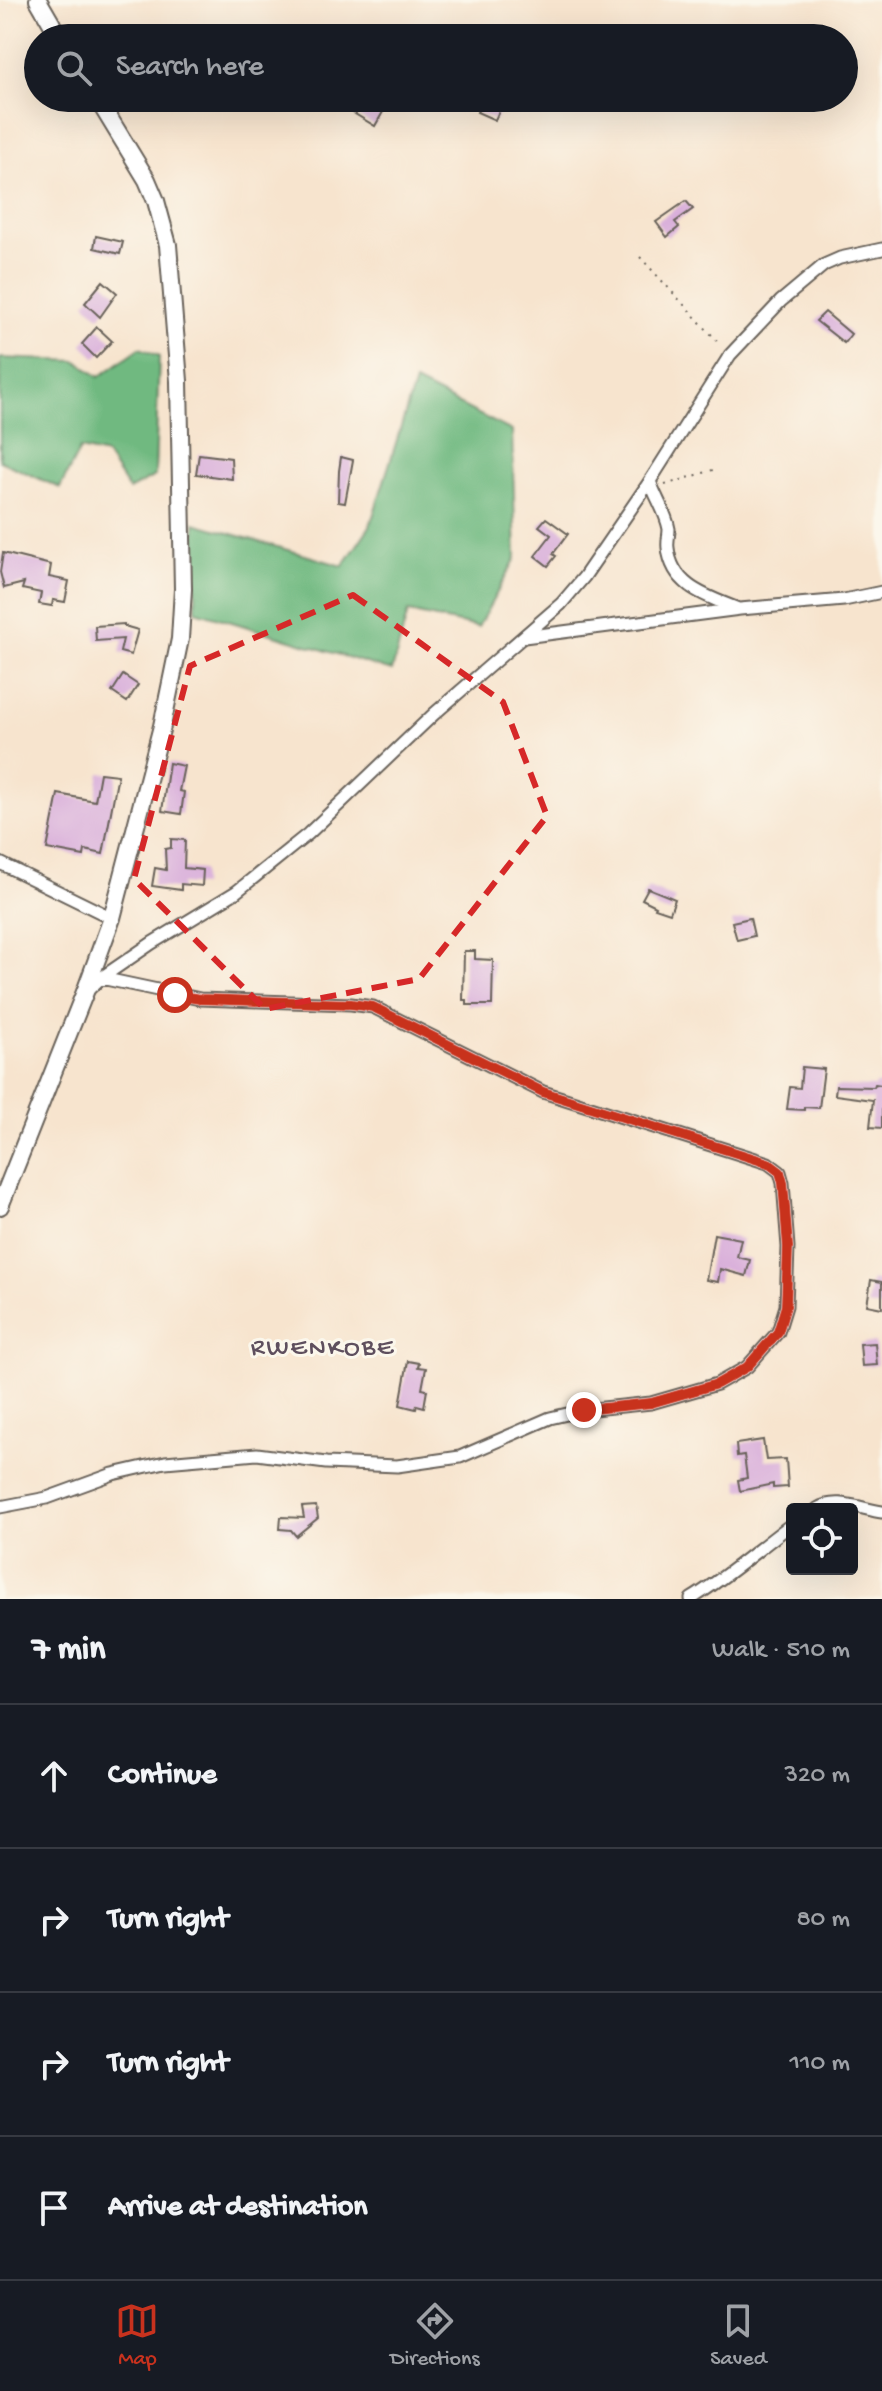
<!DOCTYPE html>
<html lang="en">
<head>
<meta charset="utf-8">
<style>
	body { margin:0; font-family:"Gochi Hand",sans-serif; background:#242831; color:#f1f3f6 }
	.controls { position:absolute; right:24px; bottom:24px; display:grid; overflow:hidden; border-radius:8px; box-shadow:0 8px 32px #0002 }
	.controls button { width:72px; height:72px; display:grid; place-items:center; padding:0; border:0; border-bottom:2px solid #363941; background:#171b24; color:#f1f3f6; font:40px sans-serif }
	.stop { position:absolute; width:24px; height:24px; margin:-18px; border:6px solid #c8321e; border-radius:50%; background:#fff }
	.stop.end { background:#c8321e; border-color:#fff; box-shadow:0 2px 8px #0008 }
	.list { margin:0; padding:0; list-style:none }
	h2 { display:flex; justify-content:space-between; align-items:center; height:104px; margin:0; padding:0 32px; font-size:34px }
	h2 small { font-size:26px; font-weight:400; color:#9ea1a6 }
	.list li { display:grid; grid-template-columns:52px 1fr auto; gap:24px; align-items:center; box-sizing:border-box; height:144px; padding:0 32px; border-top:2px solid #363941 }
	.list b { display:block; font-size:30px; white-space:nowrap }
	.list em { font-size:26px; font-style:normal; color:#9ea1a6 }
	.icon { flex:none; width:44px; height:44px; fill:none; stroke:currentColor; stroke-width:2; stroke-linecap:round; stroke-linejoin:round }
	.map { position:relative; flex:none; width:882px; height:1599px; overflow:hidden }
	.search { position:absolute; background:#171b24; box-shadow:0 8px 32px #0002; left:24px; right:24px; top:24px; height:88px; display:flex; align-items:center; gap:20px; box-sizing:border-box; padding:0 28px; border-radius:44px; color:#9ea1a6; font-size:30px }
	.sheet { height:680px; background:#171b24 }
	nav { display:flex; justify-content:space-around; align-items:center; box-sizing:border-box; height:112px; border-top:2px solid #363941; background:#171b24; font-size:22px; color:#9ea1a6 }
	nav a { display:grid; justify-items:center; gap:4px }
	nav .on { color:#c8321e }
	.map>svg:first-child { display:block }
	.forest { fill:#70b980; stroke:#466a4e; stroke-width:2 }
	.building { fill:#d9afda }
	.lines { fill:none; stroke-linecap:round; stroke-linejoin:round }
	.street-casing { stroke:#69625a; stroke-width:15 }
	.secondary-casing { stroke:#69625a; stroke-width:20 }
	.path { stroke:#69625a; stroke-width:2; stroke-dasharray:2 6; stroke-linecap:butt }
	.street { stroke:#fff; stroke-width:11 }
	.secondary { stroke:#fff; stroke-width:16 }
	.route { stroke:#c8321e; stroke-width:10 }
	.marked { fill:none; stroke:#d62828; stroke-width:6; stroke-dasharray:16 10; stroke-linejoin:round }
	.labels { text-anchor:middle; dominant-baseline:central; stroke-width:6; stroke-linejoin:round; paint-order:stroke }
	.quarter-label { font-size:26px; letter-spacing:2px; fill:#5e4f5e; stroke:#fbf7ec }
</style>
</head>
<body>
<div class="map">
<svg width="882" height="1599" viewBox="0 0 882 1599">
	<rect width="100%" height="100%" fill="#fbf7ec"/>
	<filter id="ink" filterUnits="userSpaceOnUse"><feTurbulence type="fractalNoise" baseFrequency=".0125" numOctaves="2"/><feDisplacementMap in="SourceGraphic" scale="16" xChannelSelector="R" yChannelSelector="G"/><feConvolveMatrix kernelMatrix="1 2 1 2 8 2 1 2 1" color-interpolation-filters="sRGB"/></filter>
	<filter id="wash" filterUnits="userSpaceOnUse"><feTurbulence type="fractalNoise" baseFrequency=".006" numOctaves="4" result="noise"/><feDisplacementMap in="SourceGraphic" scale="32" xChannelSelector="R" yChannelSelector="G"/><feGaussianBlur stdDeviation="1.8" result="paint"/><feColorMatrix in="noise" values="0 0 0 0 0 0 0 0 0 0 0 0 0 0 0 0 0 1.4 0 .05"/><feComposite in="paint" operator="in"/></filter>
	<g filter="url(#wash)">
		<rect width="100%" height="100%" fill="#f7e4ce"/>
		<!-- forest -->
		<g class="forest">
			<path d="M140,348L159,356L155,476L129,490L106,455L80,449L60,488L0,461V358L77,361L99,377Z"/>
			<path d="M415,382L512,431L516,558L478,627L408,612L392,671L196,611L195,523L343,566L370,526Z"/>
		</g>
		<g id="blocks">
			<!-- building -->
			<g class="building">
				<path d="M351,98L368,109L370,105L383,112L375,126L345,108Z"/>
				<path d="M484,98H493L503,102L495,120L477,112Z"/>
				<path d="M686,201L693,209L675,222L679,227L667,237L656,222Z"/>
				<path d="M96,236L123,242L120,254L94,248Z"/>
				<path d="M103,281L117,293L100,317L85,303Z"/>
				<path d="M825,312L851,334L844,343L816,321Z"/>
				<path d="M97,327L112,341L96,358L82,344Z"/>
				<path d="M199,454L231,458L232,479L196,474Z"/>
				<path d="M341,457L353,460L345,503L338,502L339,471Z"/>
				<path d="M546,518L568,534L553,554L556,556L548,566L535,556L551,535L539,526Z"/>
				<path d="M3,553L51,565L49,577L69,581L65,602L53,600L52,606L39,604L41,593L22,589L24,583L4,588L0,572Z"/>
				<path d="M124,624V626L138,630L131,655L120,652L123,639L96,641L95,626Z"/>
				<path d="M123,675L138,685L127,702L112,692Z"/>
				<path d="M169,763L184,766L179,791L184,792L181,814L162,811Z"/>
				<path d="M100,773L118,775L103,854L85,850L84,856L47,849L58,794L95,801Z"/>
				<path d="M171,839L185,840L184,868L203,870L202,886L181,884V890L152,886L155,868L166,870L165,849L171,848Z"/>
				<path d="M648,888L675,899L670,913L655,908L656,906L642,899Z"/>
				<path d="M750,918L754,936L737,940L732,922Z"/>
				<path d="M464,951H475V959L493,960L492,1005H467V1000H463Z"/>
				<path d="M802,1067L824,1069L819,1108L804,1107V1110L787,1109L790,1087L800,1088Z"/>
				<path d="M875,1084L882,1085V1128L870,1127L873,1100L835,1095L836,1086L874,1087Z"/>
				<path d="M714,1234L741,1239L737,1257L750,1260L746,1276L720,1269L718,1282L706,1280Z"/>
				<path d="M871,1280L882,1282V1308L867,1305Z"/>
				<path d="M875,1343L877,1365L862,1366L860,1344Z"/>
				<path d="M408,1361L419,1363L418,1367L426,1368L422,1389L427,1390L424,1407L417,1405L416,1409L400,1405Z"/>
				<path d="M763,1440L766,1460L786,1459L788,1487L773,1488V1484L740,1491L738,1480L747,1478L744,1455L737,1456L736,1444Z"/>
				<path d="M316,1506L318,1518L296,1536L291,1530L280,1529L281,1517L304,1518L302,1507Z"/>
			</g>
		</g>
	</g>
	<g filter="url(#ink)">
		<use href="#blocks" fill-opacity="0" stroke="#69625a" stroke-width="2"/>
		<g class="lines">
			<!-- street casing -->
			<g class="street-casing">
				<g id="street">
					<path d="M650,481C655,497 666,512 669,529C669,535 667,542 668,548C672,586 706,596 736,608"/>
					<path d="M524,637L740,609L844,600L882,592"/>
					<path d="M0,863L112,918"/>
					<path d="M101,978L152,943L236,892L308,834L434,714L561,604L584,577L650,481L730,355L781,301L824,265L840,258L882,249"/>
					<path d="M0,1507L47,1498L113,1474L165,1462L257,1454L326,1463L397,1466L460,1457L550,1418L584,1410L651,1403L717,1384L747,1367L778,1332L786,1306L788,1247L783,1183L780,1172L768,1163L543,1092L373,1007L351,1004L200,999L101,978L87,991"/>
					<path d="M817,1509C836,1497 861,1509 882,1512"/>
					<path d="M691,1599C727,1577 758,1549 792,1524"/>
				</g>
			</g>
			<!-- secondary casing -->
			<g class="secondary-casing">
				<g id="secondary">
					<path d="M38,0L60,38"/>
					<path d="M0,1206L85,992L112,918L162,726L180,639L183,589L179,381L168,245L156,201L147,180L97,98"/>
				</g>
			</g>
			<!-- path -->
			<g class="path">
				<path d="M640,257L721,345"/>
				<path d="M665,485L716,469"/>
			</g>
			<!-- street -->
			<use href="#street" class="street"/>
			<!-- secondary -->
			<use href="#secondary" class="secondary"/>
		</g>
	</g>
	<g class="lines" filter="url(#ink)">
		<!-- route -->
		<path class="route" d="M175,995L200,999L351,1004L373,1007L543,1092L768,1163L780,1172L783,1183L788,1247L786,1306L778,1332L747,1367L717,1384L651,1403L584,1410"/>
	</g>
	<!-- marked area -->
	<path class="marked" d="M353,595L503,702L547,816L419,979L265,1009L134,879L190,666Z"/>
	<g class="labels">
		<!-- quarter labels -->
		<g class="quarter-label">
			<text x="323" y="1349">RWENKOBE</text>
		</g>
	</g>
</svg>
<div class="controls">
<button><svg class="icon" aria-label="locate" viewBox="0 0 24 24"><circle cx="12" cy="12" r="6"/><path d="M12 2v4M12 18v4M2 12h4M18 12h4"/></svg></button>
</div>
<div class="stop" style="left:175px;top:995px"></div>
<div class="stop end" style="left:584px;top:1410px"></div>
<div class="search"><svg class="icon" aria-label="search" viewBox="0 0 24 24"><circle cx="10" cy="10" r="6"/><path d="M15 15l6 6"/></svg>Search here</div>
</div>
<section class="sheet">
<h2>7 min<small>Walk · 510 m</small></h2>
<ul class="list">
<li><svg class="icon" aria-label="ahead" viewBox="0 0 24 24"><path d="M12 20V5M6 11l6-6 6 6"/></svg><div><b>Continue</b></div><em>320 m</em></li>
<li><svg class="icon" aria-label="right" viewBox="0 0 24 24"><path d="M7 20v-9h11M14 6l5 5-5 5"/></svg><div><b>Turn right</b></div><em>80 m</em></li>
<li><svg class="icon" aria-label="right" viewBox="0 0 24 24"><path d="M7 20v-9h11M14 6l5 5-5 5"/></svg><div><b>Turn right</b></div><em>110 m</em></li>
<li><svg class="icon" aria-label="arrive" viewBox="0 0 24 24"><path d="M6 21V4h12l-3 4 3 4H6"/></svg><div><b>Arrive at destination</b></div></li>
</ul>
</section>
<nav>
<a class="on"><svg class="icon" aria-label="map" viewBox="0 0 24 24"><path d="M3 6l6-2 6 2 6-2v14l-6 2-6-2-6 2zM9 4v14M15 6v14"/></svg>Map</a>
<a><svg class="icon" aria-label="directions" viewBox="0 0 24 24"><path d="M12 3l9 9-9 9-9-9zM9 14v-3h6M13 9l2 2-2 2"/></svg>Directions</a>
<a><svg class="icon" aria-label="saved" viewBox="0 0 24 24"><path d="M7 4h10v16l-5-4-5 4z"/></svg>Saved</a>
</nav>
</body>
</html>
